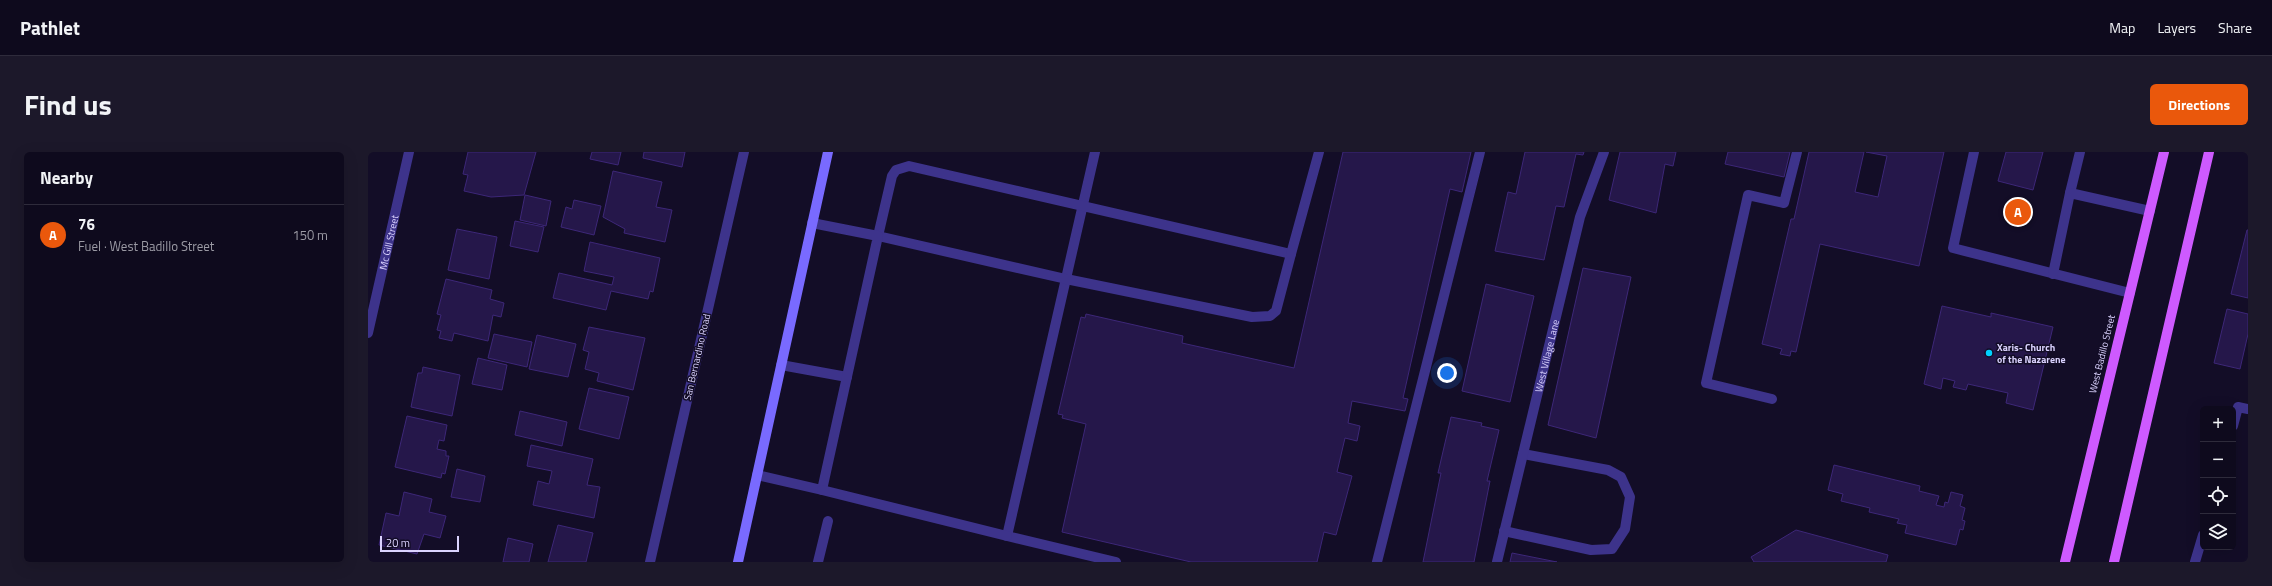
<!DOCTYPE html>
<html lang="en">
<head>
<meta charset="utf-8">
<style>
	body { margin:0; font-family:"Titillium Web",sans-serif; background:#1c182a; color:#f1f3f6 }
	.controls { position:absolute; right:12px; bottom:12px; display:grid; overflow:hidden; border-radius:6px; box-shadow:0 4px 16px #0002 }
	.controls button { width:36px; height:36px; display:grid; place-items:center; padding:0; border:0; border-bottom:1px solid #2e2b3b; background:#0e0a1d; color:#f1f3f6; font:20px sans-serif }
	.scale { position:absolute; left:12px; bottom:10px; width:79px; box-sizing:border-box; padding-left:4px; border:2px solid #dbd3ff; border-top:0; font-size:11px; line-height:14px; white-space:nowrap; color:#dbd3ff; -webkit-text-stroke:3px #130d27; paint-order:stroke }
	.you { position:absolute; left:1079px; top:221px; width:14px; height:14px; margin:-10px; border:3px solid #fff; border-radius:50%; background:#1a73e8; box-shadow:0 0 0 6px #1a73e833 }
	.badge { display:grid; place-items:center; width:26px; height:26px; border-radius:50%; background:#ea580c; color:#fff; font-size:13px; font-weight:700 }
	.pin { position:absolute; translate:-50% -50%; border:2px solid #fff; box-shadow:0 1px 4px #0006 }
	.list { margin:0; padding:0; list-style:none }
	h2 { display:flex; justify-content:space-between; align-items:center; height:52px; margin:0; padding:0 16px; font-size:17px }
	h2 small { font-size:13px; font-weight:400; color:#9b9aa4 }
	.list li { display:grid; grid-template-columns:26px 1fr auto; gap:12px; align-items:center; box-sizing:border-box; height:60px; padding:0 16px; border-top:1px solid #2e2b3b }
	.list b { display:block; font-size:15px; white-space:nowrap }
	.list p { margin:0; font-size:13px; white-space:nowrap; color:#9b9aa4 }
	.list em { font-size:13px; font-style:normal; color:#9b9aa4 }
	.icon { flex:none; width:22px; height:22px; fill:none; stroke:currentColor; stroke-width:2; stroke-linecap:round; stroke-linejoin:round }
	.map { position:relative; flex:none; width:1880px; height:410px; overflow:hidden; border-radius:6px }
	header { display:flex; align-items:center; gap:24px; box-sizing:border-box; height:56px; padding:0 20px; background:#0e0a1d; border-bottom:1px solid #2e2b3b }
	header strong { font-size:19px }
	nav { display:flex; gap:22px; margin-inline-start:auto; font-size:14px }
	.intro { display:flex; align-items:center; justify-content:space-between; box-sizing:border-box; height:96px; padding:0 24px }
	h1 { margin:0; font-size:28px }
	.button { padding:10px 18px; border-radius:6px; background:#ea580c; color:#fff; font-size:14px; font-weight:700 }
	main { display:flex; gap:24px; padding:0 24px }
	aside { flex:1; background:#0e0a1d; border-radius:6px; box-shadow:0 4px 16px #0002 }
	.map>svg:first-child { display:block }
	.building { fill:#25174a; stroke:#3d2778 }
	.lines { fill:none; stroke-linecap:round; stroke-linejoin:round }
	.service { stroke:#3d338b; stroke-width:10 }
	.minor { stroke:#3d338b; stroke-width:10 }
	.secondary { stroke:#796aff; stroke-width:10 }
	.primary { stroke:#ce5aff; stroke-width:10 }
	.poi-dot { fill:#00d1fe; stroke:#130d27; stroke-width:1.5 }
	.labels { text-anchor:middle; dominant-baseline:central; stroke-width:3; stroke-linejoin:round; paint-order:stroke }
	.street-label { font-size:10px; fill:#dbd3ff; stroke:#130d27 }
	.poi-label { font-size:10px; font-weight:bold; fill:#dbd3ff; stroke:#130d27; text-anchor:start }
</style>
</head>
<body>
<header>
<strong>Pathlet</strong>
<nav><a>Map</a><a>Layers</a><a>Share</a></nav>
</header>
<div class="intro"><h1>Find us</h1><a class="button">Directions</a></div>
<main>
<aside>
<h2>Nearby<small></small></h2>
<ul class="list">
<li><span class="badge">A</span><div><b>76</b><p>Fuel · West Badillo Street</p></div><em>150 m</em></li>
</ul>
</aside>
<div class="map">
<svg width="1880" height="410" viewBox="0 0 1880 410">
	<rect width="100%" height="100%" fill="#130d27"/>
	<!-- building -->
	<g class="building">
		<path d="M100,0H168L156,43L123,45L96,39L100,23L95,22Z"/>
		<path d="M224,0H253L250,13L222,7Z"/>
		<path d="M276,0H317L314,15L275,6Z"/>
		<path d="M975,0H1103L1094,40L1082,37L1035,246L1040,247L1037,259L984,249L980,271L992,274L989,289L977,286L969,320L984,324L968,383L956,380L949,410H823L694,380L718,272L694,266L695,263L690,262L713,165L717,166L718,162L815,184L814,191L926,216Z"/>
		<path d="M1157,0H1216L1215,3L1208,2L1196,55L1188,54L1176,108L1127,99L1140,40L1148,42Z"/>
		<path d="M1252,0H1308L1305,14L1297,12L1288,61L1241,48Z"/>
		<path d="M1360,0H1422L1416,25L1357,12Z"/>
		<path d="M1441,0H1496L1487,40L1510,45L1519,4L1498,0H1576L1551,114L1452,92L1428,200L1423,199L1422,204L1412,202L1414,197L1394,192L1423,67H1426Z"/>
		<path d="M1638,0H1675L1665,38L1630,29Z"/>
		<path d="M245,19L294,30L288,55L304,58L297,90L256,81L257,77L235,65Z"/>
		<path d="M157,43L183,49L178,74L152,68Z"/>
		<path d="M206,48L233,54L226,83L193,75L198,55L204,57Z"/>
		<path d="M147,69L176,75L170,100L142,94Z"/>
		<path d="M89,77L129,85L121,127L80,118Z"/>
		<path d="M1879,78H1880V146L1863,142Z"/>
		<path d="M222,90L292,106L285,140L282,139L280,147L243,139L238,158L185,146L191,121L244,133L246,125L216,119Z"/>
		<path d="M1215,116L1263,125L1228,286L1180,273Z"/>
		<path d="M78,127L124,138L122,147L136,151L133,165L125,163L120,189L86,181L84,189L71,186L73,179L69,178L73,163L69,162Z"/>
		<path d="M1118,132L1166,144L1142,250L1094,239Z"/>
		<path d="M1574,154L1623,165V161L1685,175L1665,258L1638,251L1640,241L1600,232L1598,238L1585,235L1587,229L1575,226L1573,237L1556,232Z"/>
		<path d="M1859,157L1880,162V182L1872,217L1846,211Z"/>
		<path d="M221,175L277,186L265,238L229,229L231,221L217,217L221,200L215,198Z"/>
		<path d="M126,182L164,190L159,215L120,206Z"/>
		<path d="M169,183L208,192L200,225L161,217Z"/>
		<path d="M110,206L139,213L134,238L104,232Z"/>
		<path d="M55,215L92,223L84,264L43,255L50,221H54Z"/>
		<path d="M221,236L261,245L251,287L211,277Z"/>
		<path d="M152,259L199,270L194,294L147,283Z"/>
		<path d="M39,264L79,273L76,289L71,288L69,297L78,299V304H81L77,322L74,321L73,326L27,315Z"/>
		<path d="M1083,265L1114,271L1113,274L1131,278L1119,329H1122L1106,410H1055L1073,321H1070Z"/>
		<path d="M163,293L225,307L219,333L232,335L226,366L165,353L170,329L181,332L184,319L159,314Z"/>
		<path d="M1466,313L1552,334L1551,339L1571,344L1568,353L1576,355L1577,350L1580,351L1583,340L1595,343L1592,354L1597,356L1594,368L1597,369L1595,378L1592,377L1588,393L1537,381L1539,373L1529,371L1531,367L1501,360L1502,356L1473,349L1475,342L1460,338Z"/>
		<path d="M89,317L117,324L112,350L83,345Z"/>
		<path d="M36,340L64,347L61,360L78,364L72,386L56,382L49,402L11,393L18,361L31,364Z"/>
		<path d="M190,373L225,381L218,410H180Z"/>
		<path d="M1428,378L1520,403L1518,410H1386L1383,405Z"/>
		<path d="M140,386L165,392L161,410H135Z"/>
		<path d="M1144,401L1189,410H1142Z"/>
	</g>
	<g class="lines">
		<!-- service -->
		<g class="service">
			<path d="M727,0L639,384L748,410"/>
			<path d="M1606,0L1585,96L1762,141"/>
			<path d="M541,14L923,102L908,159L902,164L884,165L698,127L510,84L524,24L528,18Z"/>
			<path d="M1702,41L1712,0"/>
			<path d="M923,102L951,0"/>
			<path d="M1685,122L1702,41L1782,59"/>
			<path d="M413,213L479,225"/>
			<path d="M1404,247L1338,231L1380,43L1416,51L1429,0"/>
			<path d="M1865,274L1870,255L1880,257"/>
			<path d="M389,323L454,338L510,84L444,71"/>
			<path d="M454,338L639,384"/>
			<path d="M1136,379L1223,398L1244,397L1257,377L1262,345L1253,325L1240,318L1155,302"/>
			<path d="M1009,410L1112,0"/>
			<path d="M1827,410L1835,383"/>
		</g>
		<!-- minor -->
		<g class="minor">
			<path id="s1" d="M0,181L41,0"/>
			<path d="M282,410L376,0"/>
			<path d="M450,410L460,369"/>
			<path id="s2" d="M1129,410L1212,65L1236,0"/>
		</g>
		<!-- secondary -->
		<path class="secondary" d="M370,410L460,0"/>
		<!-- primary -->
		<g class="primary">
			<path d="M1697,410L1796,0"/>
			<path d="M1746,410L1841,0"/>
		</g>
	</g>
	<!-- markers -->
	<circle class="poi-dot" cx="1621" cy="201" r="4"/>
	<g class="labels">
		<!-- street labels -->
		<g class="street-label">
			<text stroke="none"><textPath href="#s1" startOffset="93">Mc Gill Street</textPath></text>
			<text transform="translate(1734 202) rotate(-76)">West Badillo Street</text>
			<text stroke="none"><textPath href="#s2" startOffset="212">West Village Lane</textPath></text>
			<text transform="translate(329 205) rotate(-77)">San Bernardino Road</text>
		</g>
		<!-- poi labels -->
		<g class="poi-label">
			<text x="1629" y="195">Xaris- Church<tspan x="1629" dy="12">of the Nazarene</tspan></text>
		</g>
	</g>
</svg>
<div class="controls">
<button>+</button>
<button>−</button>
<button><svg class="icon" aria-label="locate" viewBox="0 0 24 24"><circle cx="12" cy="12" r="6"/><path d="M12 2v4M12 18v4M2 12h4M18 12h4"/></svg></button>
<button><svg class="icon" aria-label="layers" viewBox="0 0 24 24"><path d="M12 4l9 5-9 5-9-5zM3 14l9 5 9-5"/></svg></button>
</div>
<div class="scale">20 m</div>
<div class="you"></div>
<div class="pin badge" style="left:1650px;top:60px">A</div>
</div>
</main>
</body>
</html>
